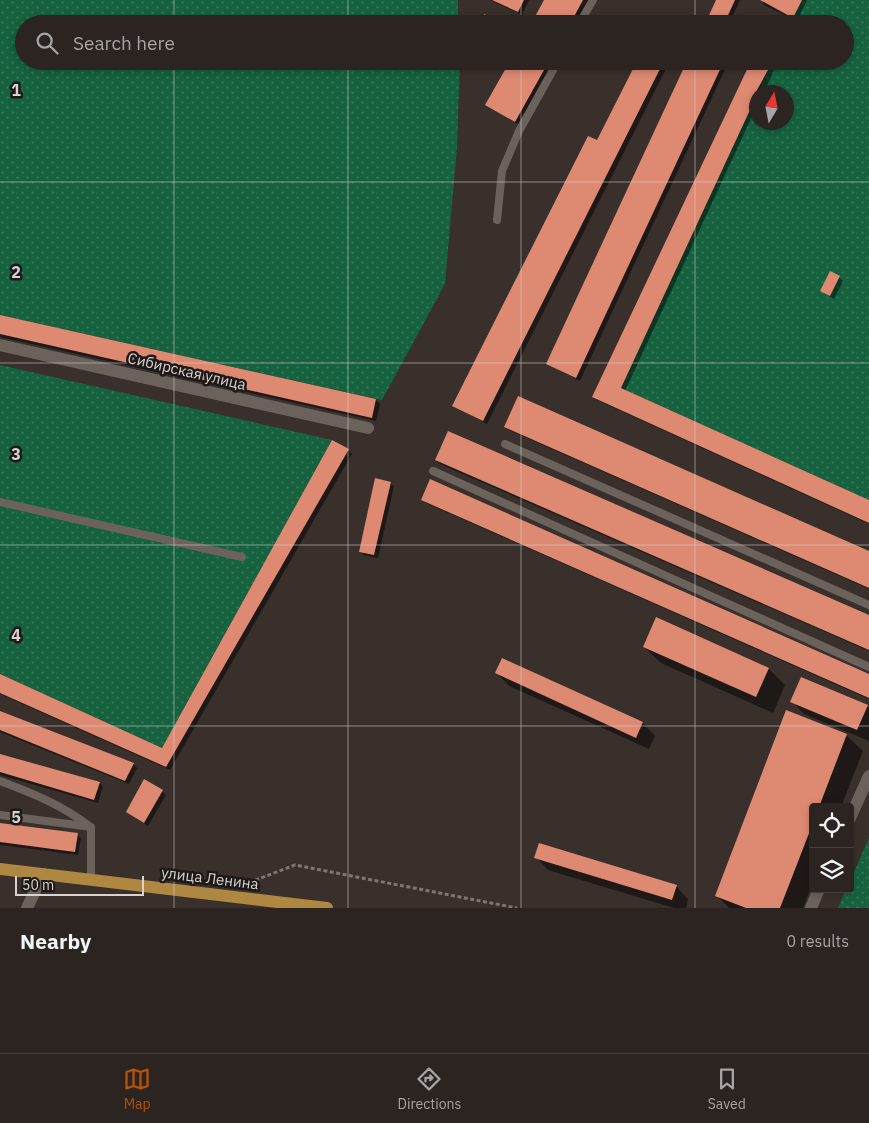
<!DOCTYPE html>
<html lang="en">
<head>
<meta charset="utf-8">
<style>
	body { margin:0; font-family:"IBM Plex Sans",sans-serif; background:#332c29; color:#f1f3f6 }
	.controls { position:absolute; right:15px; bottom:15px; display:grid; overflow:hidden; border-radius:5px; box-shadow:0 2px 8px #0003 }
	.controls button { width:45px; height:45px; display:grid; place-items:center; padding:0; border:0; border-bottom:1px solid #47413e; background:#2b2420; color:#f1f3f6; font:25px sans-serif }
	.compass { position:absolute; left:749px; top:85px; width:45px; height:45px; border-radius:50%; background:#2b2420; box-shadow:0 2px 8px #0003; rotate:10deg }
	.scale { position:absolute; left:15px; bottom:12px; width:129px; box-sizing:border-box; padding-left:5px; border:2px solid #d9d3d0; border-top:0; font-size:14px; line-height:18px; white-space:nowrap; color:#d9d3d0; -webkit-text-stroke:4px #1d1917; paint-order:stroke }
	.list { margin:0; padding:0; list-style:none }
	h2 { display:flex; justify-content:space-between; align-items:center; height:65px; margin:0; padding:0 20px; font-size:21px }
	h2 small { font-size:16px; font-weight:400; color:#a6a4a5 }
	.icon { flex:none; width:28px; height:28px; fill:none; stroke:currentColor; stroke-width:2; stroke-linecap:round; stroke-linejoin:round }
	.map { position:relative; flex:none; width:869px; height:908px; overflow:hidden }
	.search { position:absolute; background:#2b2420; box-shadow:0 2px 8px #0003; left:15px; right:15px; top:15px; height:55px; display:flex; align-items:center; gap:12px; box-sizing:border-box; padding:0 18px; border-radius:28px; color:#a6a4a5; font-size:19px }
	.sheet { height:145px; background:#2b2420 }
	nav { display:flex; justify-content:space-around; align-items:center; box-sizing:border-box; height:70px; border-top:1px solid #47413e; background:#2b2420; font-size:14px; color:#a6a4a5 }
	nav a { display:grid; justify-items:center; gap:2px }
	nav .on { color:#b45309 }
	.map>svg:first-child { display:block }
	.grass { fill:url(#grass-dots) }
	.shadow { fill:#0007 }
	.building { fill:#de8a73 }
	.lines { fill:none; stroke-linecap:round; stroke-linejoin:round }
	.path { stroke:#7e7672; stroke-width:3; stroke-dasharray:4 2.5; stroke-linecap:butt }
	.service { stroke:#6b625c; stroke-width:8 }
	.minor { stroke:#6b625c; stroke-width:12 }
	.primary { stroke:#ae8740; stroke-width:12 }
	.grid { fill:none; stroke:#d9d3d0; stroke-width:1; stroke-opacity:0.55 }
	.labels { text-anchor:middle; dominant-baseline:central; stroke-width:5; stroke-linejoin:round; paint-order:stroke }
	.street-label { font-size:15px; fill:#d9d3d0; stroke:#1d1917 }
	.grid-label { font-size:16px; text-anchor:middle; font-weight:bold; fill:#d9d3d0; stroke:#1d1917; stroke-width:5; stroke-linejoin:round; paint-order:stroke }
</style>
</head>
<body>
<div class="map">
<svg width="869" height="908" viewBox="0 0 869 908">
	<defs>
		<pattern id="grass-dots" width="8" height="8" patternUnits="userSpaceOnUse" patternTransform="scale(1.25)"><rect width="8" height="8" fill="#16623f"/><path d="M2 2h.1M6 6h.1" fill="none" stroke="#37785a" stroke-width="1.8" stroke-linecap="round"/></pattern>
	</defs>
	<rect width="100%" height="100%" fill="#39302b"/>
	<!-- grass -->
	<g class="grass">
		<path d="M0,0H458V24H24V61H460L457,147L445,284L382,400L0,315Z"/>
		<path d="M802,0H869V500L621,388L756,97V122H786V92H758L773,61H845V24H790Z"/>
		<path d="M0,365L332,440L162,748L0,674Z"/>
		<path d="M869,838V908H838L846,889H850V881Z"/>
	</g>
	<!-- shadow -->
	<g class="shadow">
		<path d="M490,0H529L522,15Z"/>
		<path d="M546,0H589L575,24H532Z"/>
		<path d="M717,0H740L729,24H706Z"/>
		<path d="M761,0H807L797,21L764,5Z"/>
		<path d="M511,61H554L519,125L487,105Z"/>
		<path d="M638,61H670L487,424L454,406L597,142Z"/>
		<path d="M689,61H729L580,381L548,364Z"/>
		<path d="M752,61H778L764,92H756V108L625,391L869,501V524L597,400L593,396Z"/>
		<path d="M839,277L843,281L834,299L822,291Z"/>
		<path d="M0,316L376,400L380,404L376,421L0,337Z"/>
		<path d="M505,427L869,552V589L509,430Z"/>
		<path d="M348,450L352,454L170,770L0,694V675L162,749Z"/>
		<path d="M436,460L869,617V651L440,464Z"/>
		<path d="M390,483L394,486L378,558L364,555L360,552Z"/>
		<path d="M422,499L869,676V699L426,503Z"/>
		<path d="M656,619L769,669L785,685L773,713L661,663L644,647Z"/>
		<path d="M503,659L643,723L655,736L649,749L509,686L497,673Z"/>
		<path d="M792,701L867,706L869,708V741L804,714Z"/>
		<path d="M0,713L133,764L137,768L129,784L0,732Z"/>
		<path d="M846,735L863,751L841,807H813V882L803,908H729L717,896Z"/>
		<path d="M0,756L100,783L103,787L98,803L0,775Z"/>
		<path d="M162,791L166,795L148,826L127,812Z"/>
		<path d="M0,824L78,835L81,838L78,855L0,845Z"/>
		<path d="M536,857L676,886L688,899L686,908H674L548,870Z"/>
	</g>
	<!-- building -->
	<g class="building">
		<path d="M492,0H524L518,12Z"/>
		<path d="M544,0H583L570,24H531Z"/>
		<path d="M716,0H735L724,24H705Z"/>
		<path d="M760,0H802L793,18Z"/>
		<path d="M484,14L503,24H484Z"/>
		<path d="M753,16L768,24H750Z"/>
		<path d="M510,61H549L515,122L485,105Z"/>
		<path d="M637,61H664L483,421L452,406L588,136L597,140Z"/>
		<path d="M687,61H724L576,378L546,364Z"/>
		<path d="M751,61H773L756,92V97L621,388L869,500V523L592,397Z"/>
		<path d="M830,271L840,276L830,296L820,291Z"/>
		<path d="M0,315L376,399L372,418L0,334Z"/>
		<path d="M518,396L869,551V588L504,427Z"/>
		<path d="M448,431L869,615V650L435,460Z"/>
		<path d="M332,440L349,449L166,767L0,693V674L162,748Z"/>
		<path d="M375,478L391,482L374,555L359,552Z"/>
		<path d="M430,479L869,674V698L421,500Z"/>
		<path d="M656,617L769,668L756,697L643,647Z"/>
		<path d="M502,658L643,722L636,738L495,673Z"/>
		<path d="M801,677L868,705L857,730L790,702Z"/>
		<path d="M786,710L847,734L819,807H813V823L780,908H746L715,896Z"/>
		<path d="M0,711L134,763L125,781L0,730Z"/>
		<path d="M0,754L100,782L94,800L0,772Z"/>
		<path d="M144,779L163,790L144,823L126,812Z"/>
		<path d="M0,823L78,833L75,852L0,842Z"/>
		<path d="M539,843L677,885L672,900L534,858Z"/>
	</g>
	<g class="lines">
		<!-- path -->
		<path class="path" d="M210,878L253,881L295,865L517,908"/>
		<!-- service -->
		<g class="service">
			<path d="M579,24L593,0"/>
			<path d="M497,220L502,171L519,131L558,61"/>
			<path d="M505,444L869,605"/>
			<path d="M433,471L869,667"/>
			<path d="M0,502L242,557"/>
			<path d="M0,781C32,793 62,805 89,826"/>
			<path d="M0,815L91,827V880"/>
		</g>
		<!-- minor -->
		<g class="minor">
			<path d="M0,345L368,428"/>
			<path d="M850,818L869,776"/>
			<path d="M27,908L43,874"/>
			<path d="M811,908L819,889"/>
		</g>
		<!-- primary -->
		<path class="primary" d="M0,869L327,908"/>
	</g>
	<!-- grid -->
	<path class="grid" d="M174,0V24M348,0V24M521,0V24M695,0V24M174,61V908M348,61V908M521,61V908M695,61V908M0,182H869M0,363H869M0,545H869M0,726H869"/>
	<g class="labels">
		<!-- street labels -->
		<g class="street-label">
			<text transform="translate(187 371) rotate(13)">Сибирская улица</text>
			<text transform="translate(210 878) rotate(7)">улица Ленина</text>
		</g>
	</g>
	<g class="grid-label">
		<text x="16" y="96">1</text>
		<text x="16" y="278">2</text>
		<text x="16" y="460">3</text>
		<text x="16" y="641">4</text>
		<text x="16" y="823">5</text>
	</g>
</svg>
<div class="controls">
<button><svg class="icon" aria-label="locate" viewBox="0 0 24 24"><circle cx="12" cy="12" r="6"/><path d="M12 2v4M12 18v4M2 12h4M18 12h4"/></svg></button>
<button><svg class="icon" aria-label="layers" viewBox="0 0 24 24"><path d="M12 4l9 5-9 5-9-5zM3 14l9 5 9-5"/></svg></button>
</div>
<svg class="compass" viewBox="-18 -18 36 36"><path d="M0-13l5 13h-10z" fill="#e53935"/><path d="M0 13l5-13h-10z" fill="#a6a4a5"/></svg>
<div class="scale">50 m</div>
<div class="search"><svg class="icon" aria-label="search" viewBox="0 0 24 24"><circle cx="10" cy="10" r="6"/><path d="M15 15l6 6"/></svg>Search here</div>
</div>
<section class="sheet">
<h2>Nearby<small>0 results</small></h2>
<ul class="list">
</ul>
</section>
<nav>
<a class="on"><svg class="icon" aria-label="map" viewBox="0 0 24 24"><path d="M3 6l6-2 6 2 6-2v14l-6 2-6-2-6 2zM9 4v14M15 6v14"/></svg>Map</a>
<a><svg class="icon" aria-label="directions" viewBox="0 0 24 24"><path d="M12 3l9 9-9 9-9-9zM9 14v-3h6M13 9l2 2-2 2"/></svg>Directions</a>
<a><svg class="icon" aria-label="saved" viewBox="0 0 24 24"><path d="M7 4h10v16l-5-4-5 4z"/></svg>Saved</a>
</nav>
</body>
</html>
